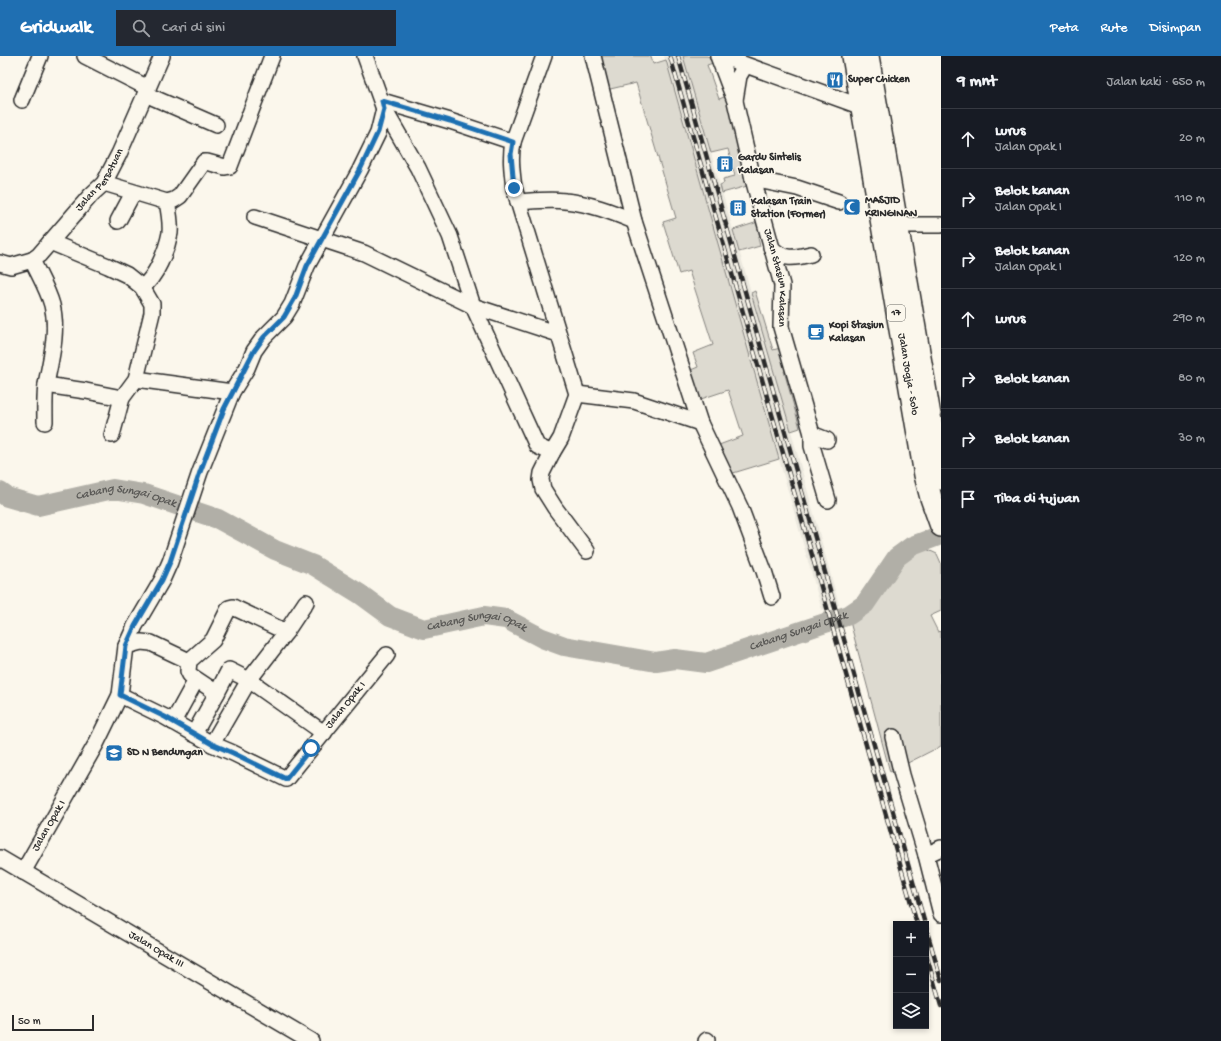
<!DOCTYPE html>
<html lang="id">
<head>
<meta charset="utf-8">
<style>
	body { margin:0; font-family:"Gochi Hand",sans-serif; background:#242831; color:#f1f3f6 }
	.controls { position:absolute; right:12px; bottom:12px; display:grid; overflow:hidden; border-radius:0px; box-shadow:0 2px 6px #0003 }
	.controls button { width:36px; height:36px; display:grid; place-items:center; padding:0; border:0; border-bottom:1px solid #363941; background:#171b24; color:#f1f3f6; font:20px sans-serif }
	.scale { position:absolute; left:12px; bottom:10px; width:82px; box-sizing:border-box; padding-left:4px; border:2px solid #2b2b2b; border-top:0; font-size:11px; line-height:14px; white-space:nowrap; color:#2b2b2b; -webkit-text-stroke:3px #fbf7ec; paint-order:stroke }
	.stop { position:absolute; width:12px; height:12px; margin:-9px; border:3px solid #1f6fb2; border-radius:50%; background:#fff }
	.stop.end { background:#1f6fb2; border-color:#fff; box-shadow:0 1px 4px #0008 }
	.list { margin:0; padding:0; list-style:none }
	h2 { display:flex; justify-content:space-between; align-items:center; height:52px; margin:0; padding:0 16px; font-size:17px }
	h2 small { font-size:13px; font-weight:400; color:#9ea1a6 }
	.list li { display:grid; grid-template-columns:26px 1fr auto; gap:12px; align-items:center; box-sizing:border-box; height:60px; padding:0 16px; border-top:1px solid #363941 }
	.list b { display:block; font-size:15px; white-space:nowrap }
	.list p { margin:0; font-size:13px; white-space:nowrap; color:#9ea1a6 }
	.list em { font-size:13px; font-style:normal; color:#9ea1a6 }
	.icon { flex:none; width:22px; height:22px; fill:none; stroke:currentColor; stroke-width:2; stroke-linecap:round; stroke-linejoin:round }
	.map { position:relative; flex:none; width:941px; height:985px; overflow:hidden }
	header { display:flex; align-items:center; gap:24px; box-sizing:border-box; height:56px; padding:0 20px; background:#1f6fb2; color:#fff }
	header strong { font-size:19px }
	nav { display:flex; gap:22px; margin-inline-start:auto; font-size:14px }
	.search { width:280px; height:36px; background:#242831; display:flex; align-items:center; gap:10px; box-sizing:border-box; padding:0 14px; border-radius:0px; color:#9ea1a6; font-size:15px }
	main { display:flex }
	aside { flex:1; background:#171b24 }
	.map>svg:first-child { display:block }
	.built { fill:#ebe8de }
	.green { fill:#dddad0; stroke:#84827e }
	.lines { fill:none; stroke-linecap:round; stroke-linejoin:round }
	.river { stroke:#b1afa7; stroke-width:20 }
	.minor-casing { stroke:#2b2b2b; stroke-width:18 }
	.highway-casing { stroke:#2b2b2b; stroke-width:24 }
	.minor { stroke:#fbf7ec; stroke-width:15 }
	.highway { stroke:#fbf7ec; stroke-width:21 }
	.rail-casing { stroke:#2b2b2b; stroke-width:4.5 }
	.rail { stroke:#fbf7ec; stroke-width:3; stroke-dasharray:9; stroke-linecap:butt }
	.route { stroke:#1f6fb2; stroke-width:5 }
	.labels { text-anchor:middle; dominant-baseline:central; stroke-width:3; stroke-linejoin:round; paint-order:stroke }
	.shield { fill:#fbf7ec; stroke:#696865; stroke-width:1 }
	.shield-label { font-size:10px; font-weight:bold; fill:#2b2b2b }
	.poi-label { font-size:11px; font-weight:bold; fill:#2b2b2b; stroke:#fbf7ec; text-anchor:start }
	.street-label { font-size:11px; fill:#2b2b2b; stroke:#fbf7ec }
	.water-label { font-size:12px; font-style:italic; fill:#5a5956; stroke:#fbf7ec }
</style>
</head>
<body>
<header>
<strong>Gridwalk</strong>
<div class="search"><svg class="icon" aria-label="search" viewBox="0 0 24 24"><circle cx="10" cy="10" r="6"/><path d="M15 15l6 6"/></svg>Cari di sini</div>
<nav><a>Peta</a><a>Rute</a><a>Disimpan</a></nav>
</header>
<main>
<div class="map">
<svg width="941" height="985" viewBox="0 0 941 985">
	<rect width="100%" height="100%" fill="#fbf7ec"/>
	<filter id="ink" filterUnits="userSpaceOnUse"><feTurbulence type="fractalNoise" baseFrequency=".025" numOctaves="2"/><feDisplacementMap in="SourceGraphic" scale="8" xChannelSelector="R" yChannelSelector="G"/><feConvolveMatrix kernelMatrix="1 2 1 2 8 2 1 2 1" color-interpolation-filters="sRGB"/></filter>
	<g filter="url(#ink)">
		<!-- built -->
		<path class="built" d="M664,0H683L791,375L839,549L822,554Z"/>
		<!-- green -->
		<g class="green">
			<path d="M597,0H651L653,8L666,4L779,403L730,418L719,389L743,380L728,334L701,343L686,316L698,311L693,297L713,289L689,215L679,218L663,166L676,162L636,27L606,34Z"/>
			<path d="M683,0H707L712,2L713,7L707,9L719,43L729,39L751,129L722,137L720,129L724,127L723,123L735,120L728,93L711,97Z"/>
			<path d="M761,165L765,180L758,182L760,190L739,196L733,174Z"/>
			<path d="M755,235L773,294L784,291L790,312L784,315L800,372L791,375L751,237Z"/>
			<path d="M920,490L937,498L941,507V555L930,560L938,576L941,575V690L890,716L848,558L849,554L852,550L866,542L887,518L909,499V497L913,493Z"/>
		</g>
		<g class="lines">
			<!-- river -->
			<path class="river" id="s1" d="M0,436L7,441L38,450L113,433L144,438L218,463L275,494L313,509L360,538L390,560L424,573L484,560L506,563L542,582L564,590L656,606L675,603L706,607L849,559L865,548L897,501L912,490L941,479"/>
			<!-- minor casing -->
			<g class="minor-casing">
				<g id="minor">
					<path d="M85,0L148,32"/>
					<path d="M365,0L384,53L418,112L450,180L473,250L537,390L552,397"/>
					<path d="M544,0L513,86C510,102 512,116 514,132L577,338L561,382L552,397L542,417L541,424L543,433L555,452L587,495"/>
					<path d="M593,0L634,165L700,367L740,451L764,515L772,541"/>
					<path id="s2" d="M718,0L735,45L753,123L782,229L781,271L812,378V390L828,444"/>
					<path d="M721,0L862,51L869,50"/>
					<path d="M145,38L216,69"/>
					<path d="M22,44L40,0"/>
					<path d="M735,44L739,20L745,10"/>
					<path d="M382,45L450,65L513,86"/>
					<path d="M753,123L797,132L839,146"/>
					<path d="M104,127L167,146L174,144L180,140L204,106H207L225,111L230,110L272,0"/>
					<path d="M518,146C534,145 550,143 565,145C589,147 612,156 634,165"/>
					<path d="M255,161L364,197L473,250L558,278"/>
					<path d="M118,165L133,137"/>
					<path d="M897,169H941"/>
					<path d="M50,186L108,210L127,219L142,231L152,248V257L136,323L122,342L112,379"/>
					<path d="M771,191C783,205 795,202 811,198"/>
					<path d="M32,204C39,219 48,234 52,249C58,273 52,299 47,323C44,336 45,352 45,366"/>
					<path id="s3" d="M0,207L11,210L32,204L39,199L91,139L104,127L119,98L162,0"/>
					<path d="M142,231C156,222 167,193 170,177C171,166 169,156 167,146"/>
					<path d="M136,323L232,336"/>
					<path d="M46,329L86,335L122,342"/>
					<path d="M577,338L634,345L700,367"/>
					<path d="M812,378L827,384"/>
					<path d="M126,590L141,586L151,587L189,605"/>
					<path d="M217,637L229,614L249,624L324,677"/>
					<path id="s4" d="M120,639L165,661L212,688L233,697L286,723L387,599"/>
					<path d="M173,666L196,624"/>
					<path d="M194,678L217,637L190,619L188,615L189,605L213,584L229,552L233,551L237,553L286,576"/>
					<path d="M893,681L902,719L926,799L941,858"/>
					<path d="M212,688L249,624L286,576L306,546"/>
					<path d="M926,799L941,792"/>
					<path id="s5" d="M0,802L311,985"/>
					<path id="s6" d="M23,816L96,688L120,639L126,590L135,570L162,524L170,506L200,416L232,336L247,312L254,295L264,281L284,261L292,248L307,210L360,114L378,77L384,53"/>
					<path d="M706,985L707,984"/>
				</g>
			</g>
			<!-- highway casing -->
			<g class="highway-casing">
				<g id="highway">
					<path id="s7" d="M853,0L925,419L931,442L941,470"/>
					<path d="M868,0L941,423"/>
				</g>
			</g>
			<!-- minor -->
			<use href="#minor" class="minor"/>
			<!-- highway -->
			<use href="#highway" class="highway"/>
			<!-- rail casing -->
			<g class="rail-casing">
				<g id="rail">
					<path d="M670,0L917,868"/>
					<path d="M678,0L925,868"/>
					<path d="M926,872L941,924"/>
					<path d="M926,898L941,950"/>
				</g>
			</g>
			<!-- rail -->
			<use href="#rail" class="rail"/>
		</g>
	</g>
	<g class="lines" filter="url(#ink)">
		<!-- route -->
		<path class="route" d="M311,692L286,723L233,697L212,688L165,661L120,639L126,590L135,570L162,524L170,506L200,416L224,353L254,295L264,281L284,261L295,242L307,210L360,114L378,76L384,53L382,45L450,65L513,86L511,98L514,132"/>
	</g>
	<!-- icons -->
	<defs>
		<g id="restaurant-square" transform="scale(0.9)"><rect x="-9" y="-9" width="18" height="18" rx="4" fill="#1f6fb2" stroke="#fbf7ec"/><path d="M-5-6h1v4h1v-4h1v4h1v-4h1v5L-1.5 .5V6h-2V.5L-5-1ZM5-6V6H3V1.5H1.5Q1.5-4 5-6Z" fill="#fff"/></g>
		<g id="building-square" transform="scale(0.9)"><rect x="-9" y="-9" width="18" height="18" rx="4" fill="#1f6fb2" stroke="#fbf7ec"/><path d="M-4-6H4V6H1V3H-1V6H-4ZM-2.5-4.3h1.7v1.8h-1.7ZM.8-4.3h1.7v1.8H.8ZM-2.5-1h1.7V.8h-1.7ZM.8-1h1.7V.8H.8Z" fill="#fff"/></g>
		<g id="mosque-square" transform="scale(0.9)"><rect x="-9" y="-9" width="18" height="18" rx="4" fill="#1f6fb2" stroke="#fbf7ec"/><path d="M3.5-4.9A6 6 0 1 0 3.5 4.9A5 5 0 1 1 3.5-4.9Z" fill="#fff"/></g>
		<g id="cafe-square" transform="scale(0.9)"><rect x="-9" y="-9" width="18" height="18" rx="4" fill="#1f6fb2" stroke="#fbf7ec"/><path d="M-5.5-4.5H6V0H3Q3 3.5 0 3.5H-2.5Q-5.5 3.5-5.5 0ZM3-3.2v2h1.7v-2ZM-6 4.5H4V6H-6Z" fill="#fff"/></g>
		<g id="school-square" transform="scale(0.9)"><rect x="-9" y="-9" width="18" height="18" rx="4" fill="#1f6fb2" stroke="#fbf7ec"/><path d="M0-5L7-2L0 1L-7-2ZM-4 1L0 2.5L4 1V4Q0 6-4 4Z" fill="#fff"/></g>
	</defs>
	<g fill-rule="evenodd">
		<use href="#restaurant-square" x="835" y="24"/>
		<use href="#building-square" x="725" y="108"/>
		<use href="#mosque-square" x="852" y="151"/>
		<use href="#building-square" x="738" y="152"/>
		<use href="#cafe-square" x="816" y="276"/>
		<use href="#school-square" x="114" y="697"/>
	</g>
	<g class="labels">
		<!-- shield labels -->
		<rect class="shield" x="887" y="249" width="18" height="16" rx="3"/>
		<g class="shield-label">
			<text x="896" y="257">17</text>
		</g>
		<!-- poi labels -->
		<g class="poi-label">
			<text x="848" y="24">Super Chicken</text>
			<text x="738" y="102">Gardu Sintelis<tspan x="738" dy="13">Kalasan</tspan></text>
			<text x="865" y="145">MASJID<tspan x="865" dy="13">KRINGINAN</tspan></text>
			<text x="751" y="146">Kalasan Train<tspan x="751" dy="13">Station (Former)</tspan></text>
			<text x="829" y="270">Kopi Stasiun<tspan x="829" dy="13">Kalasan</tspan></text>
			<text x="127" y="697">SD N Bendungan</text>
		</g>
		<!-- street labels -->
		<g class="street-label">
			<text stroke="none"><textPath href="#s3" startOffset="139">Jalan Persatuan</textPath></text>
			<text stroke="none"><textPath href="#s2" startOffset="230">Jalan Stasiun Kalasan</textPath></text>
			<text stroke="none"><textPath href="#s7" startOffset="323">Jalan Jogja - Solo</textPath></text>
			<text stroke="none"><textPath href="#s4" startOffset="281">Jalan Opak I</textPath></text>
			<text stroke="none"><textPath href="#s6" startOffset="53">Jalan Opak I</textPath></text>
			<text stroke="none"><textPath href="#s5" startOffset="181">Jalan Opak III</textPath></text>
		</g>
		<!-- water labels -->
		<g class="water-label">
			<text stroke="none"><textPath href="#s1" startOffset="131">Cabang Sungai Opak</textPath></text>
			<text stroke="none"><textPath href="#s1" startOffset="516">Cabang Sungai Opak</textPath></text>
			<text stroke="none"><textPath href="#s1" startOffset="851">Cabang Sungai Opak</textPath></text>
		</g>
	</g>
</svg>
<div class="controls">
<button>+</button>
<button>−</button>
<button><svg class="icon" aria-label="layers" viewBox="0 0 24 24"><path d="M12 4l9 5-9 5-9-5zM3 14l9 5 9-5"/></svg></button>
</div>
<div class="scale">50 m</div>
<div class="stop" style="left:311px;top:692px"></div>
<div class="stop end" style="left:514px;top:132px"></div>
</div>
<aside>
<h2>9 mnt<small>Jalan kaki · 650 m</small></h2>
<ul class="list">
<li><svg class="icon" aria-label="ahead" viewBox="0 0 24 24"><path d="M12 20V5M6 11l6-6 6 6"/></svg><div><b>Lurus</b><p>Jalan Opak I</p></div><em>20 m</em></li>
<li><svg class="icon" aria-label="right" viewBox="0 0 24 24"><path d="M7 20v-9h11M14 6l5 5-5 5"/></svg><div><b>Belok kanan</b><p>Jalan Opak I</p></div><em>110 m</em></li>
<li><svg class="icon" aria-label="right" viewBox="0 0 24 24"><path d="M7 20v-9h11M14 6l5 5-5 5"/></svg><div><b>Belok kanan</b><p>Jalan Opak I</p></div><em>120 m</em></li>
<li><svg class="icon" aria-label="ahead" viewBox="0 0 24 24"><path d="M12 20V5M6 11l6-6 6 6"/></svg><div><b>Lurus</b></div><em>290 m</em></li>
<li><svg class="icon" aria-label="right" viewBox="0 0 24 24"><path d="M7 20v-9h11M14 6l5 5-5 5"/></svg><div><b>Belok kanan</b></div><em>80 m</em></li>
<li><svg class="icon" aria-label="right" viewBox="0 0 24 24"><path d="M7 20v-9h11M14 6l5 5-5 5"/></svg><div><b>Belok kanan</b></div><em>30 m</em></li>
<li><svg class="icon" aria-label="arrive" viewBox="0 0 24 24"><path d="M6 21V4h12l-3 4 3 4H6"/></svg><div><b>Tiba di tujuan</b></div></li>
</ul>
</aside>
</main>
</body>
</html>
